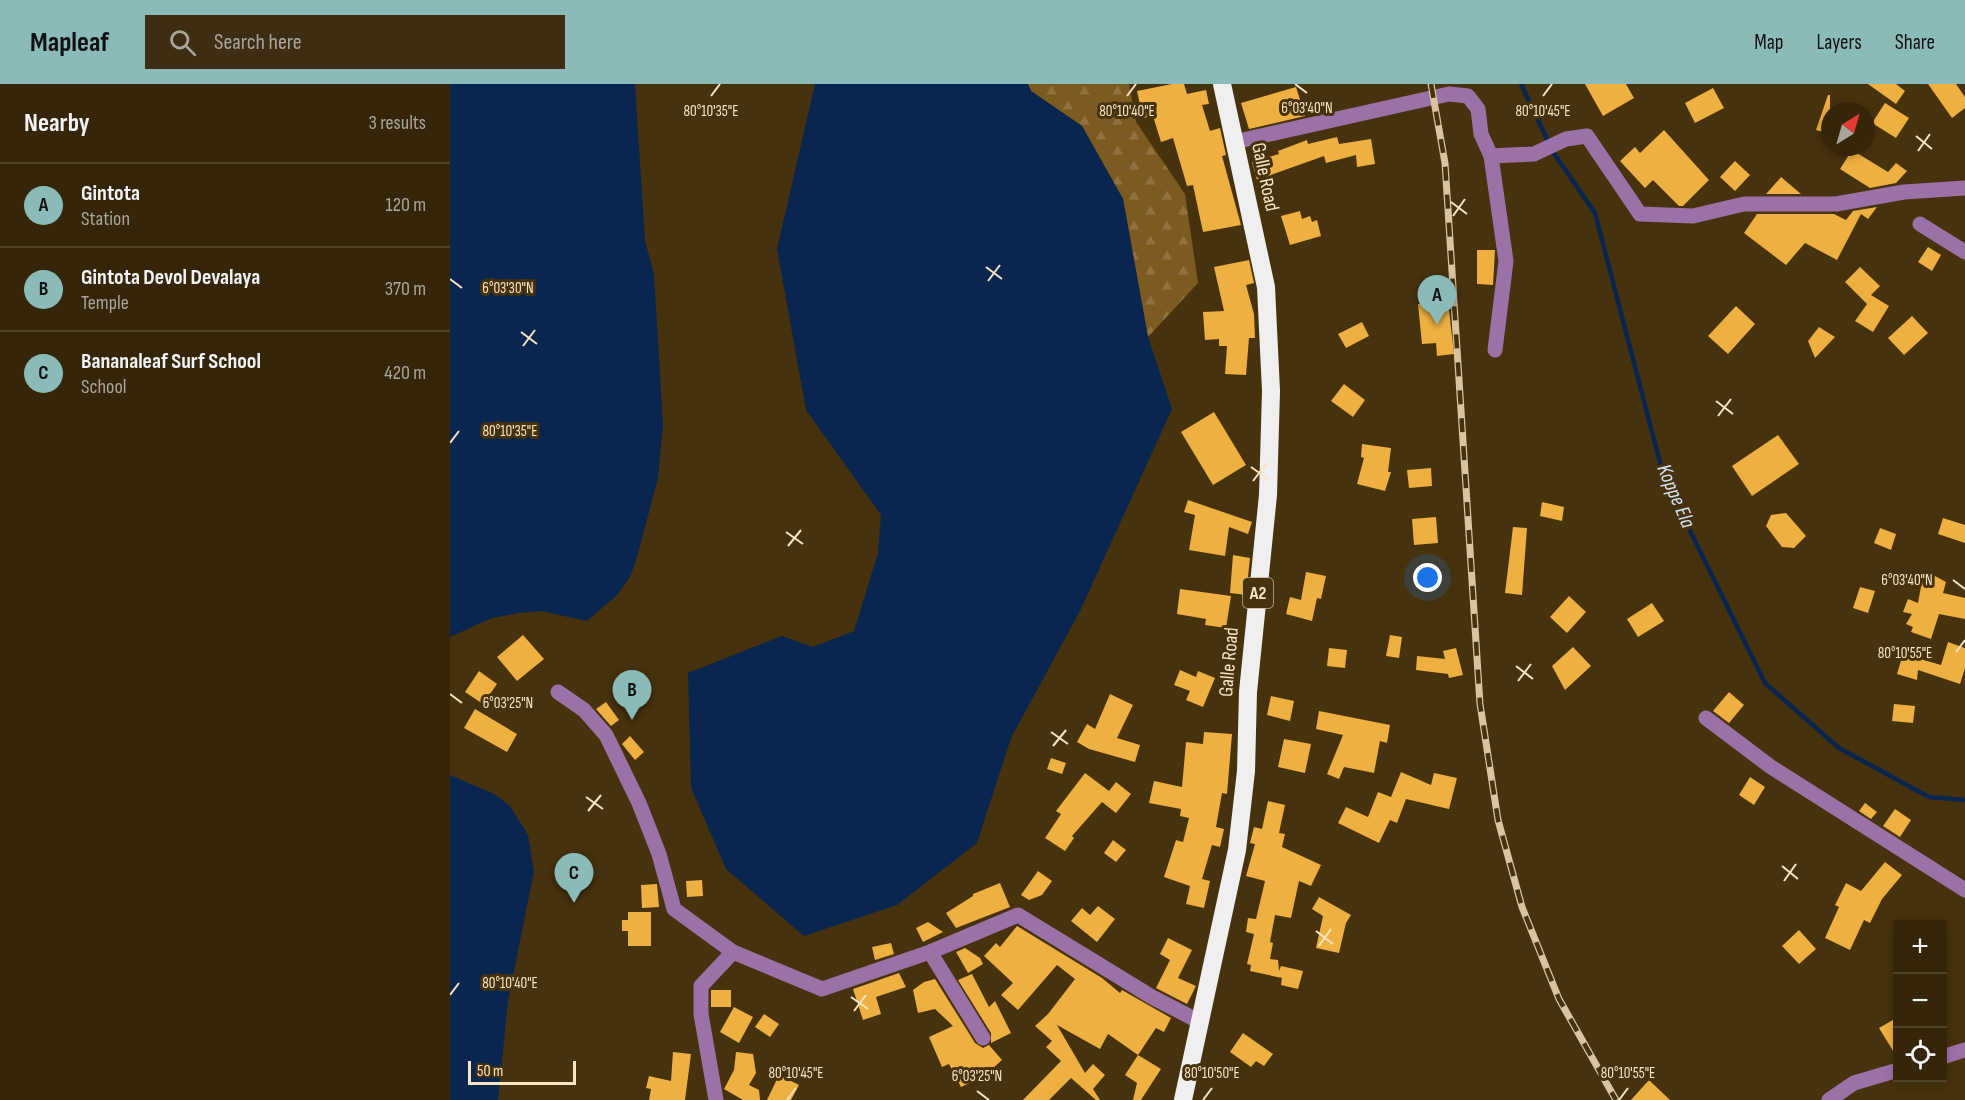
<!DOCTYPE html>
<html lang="en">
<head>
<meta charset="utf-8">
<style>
	body { margin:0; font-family:"Sofia Sans Condensed",sans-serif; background:#3d2e13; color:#f1f3f6 }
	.controls { position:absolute; right:18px; bottom:18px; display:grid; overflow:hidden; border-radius:0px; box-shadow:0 3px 9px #0003 }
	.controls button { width:54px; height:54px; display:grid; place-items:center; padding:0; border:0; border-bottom:2px solid #4f432b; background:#35260a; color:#f1f3f6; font:30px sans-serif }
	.compass { position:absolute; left:1371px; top:18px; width:54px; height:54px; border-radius:50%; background:#35260a; box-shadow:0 3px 9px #0003; rotate:37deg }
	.scale { position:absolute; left:18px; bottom:15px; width:108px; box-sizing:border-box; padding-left:6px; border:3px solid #fae4c3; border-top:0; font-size:16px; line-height:21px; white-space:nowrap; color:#fae4c3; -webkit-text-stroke:4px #47320e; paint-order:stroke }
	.you { position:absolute; left:978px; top:494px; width:21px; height:21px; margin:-15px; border:4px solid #fff; border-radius:50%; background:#1a73e8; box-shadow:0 0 0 9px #1a73e833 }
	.badge { display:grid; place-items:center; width:39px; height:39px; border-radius:50%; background:#8bbbb9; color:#111; font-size:20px; font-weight:700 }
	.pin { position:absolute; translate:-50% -50px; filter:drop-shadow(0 2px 3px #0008) }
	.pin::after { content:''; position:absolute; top:32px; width:21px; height:18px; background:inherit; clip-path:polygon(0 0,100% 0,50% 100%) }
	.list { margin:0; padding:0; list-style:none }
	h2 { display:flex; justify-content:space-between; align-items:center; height:78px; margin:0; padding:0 24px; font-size:26px }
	h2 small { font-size:20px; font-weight:400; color:#aaa59c }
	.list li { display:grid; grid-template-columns:39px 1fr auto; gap:18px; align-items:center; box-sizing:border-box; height:84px; padding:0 24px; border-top:2px solid #4f432b }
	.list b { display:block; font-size:22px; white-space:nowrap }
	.list p { margin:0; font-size:20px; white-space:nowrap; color:#aaa59c }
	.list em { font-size:20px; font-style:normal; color:#aaa59c }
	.icon { flex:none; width:33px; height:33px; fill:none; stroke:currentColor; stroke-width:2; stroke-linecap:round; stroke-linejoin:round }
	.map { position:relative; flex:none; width:1515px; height:1016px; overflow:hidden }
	header { display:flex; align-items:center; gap:36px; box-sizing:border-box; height:84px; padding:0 30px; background:#8bbbb9; color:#111 }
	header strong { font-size:28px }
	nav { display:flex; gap:33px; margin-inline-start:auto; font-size:21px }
	.search { width:420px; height:54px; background:#3d2e13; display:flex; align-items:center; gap:15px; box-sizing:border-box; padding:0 21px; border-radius:0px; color:#aaa59c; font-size:22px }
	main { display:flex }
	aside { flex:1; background:#35260a }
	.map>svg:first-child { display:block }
	.forest { fill:url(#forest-firs) }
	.water { fill:#082650 }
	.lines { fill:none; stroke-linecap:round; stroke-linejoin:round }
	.stream { stroke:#082650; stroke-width:4.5 }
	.building { fill:#eeb040 }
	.minor { stroke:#9b72a8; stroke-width:15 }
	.highway { stroke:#efefef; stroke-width:18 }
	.rail-casing { stroke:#d9c3a1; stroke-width:7 }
	.rail { stroke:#47320e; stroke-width:4.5; stroke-dasharray:14; stroke-linecap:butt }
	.ticks { fill:none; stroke:#fae4c3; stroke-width:2 }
	.labels { text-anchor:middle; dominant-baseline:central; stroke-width:6; stroke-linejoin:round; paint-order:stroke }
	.shield { fill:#47320e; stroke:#c4af8d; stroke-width:1.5 }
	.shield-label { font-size:18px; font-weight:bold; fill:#fae4c3 }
	.street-label { font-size:20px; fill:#fae4c3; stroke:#47320e }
	.water-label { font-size:21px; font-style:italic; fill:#d3e2f8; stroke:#47320e }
	.ticks-label { font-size:15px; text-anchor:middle; fill:#fae4c3; stroke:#47320e; stroke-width:6; stroke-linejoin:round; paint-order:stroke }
</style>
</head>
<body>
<header>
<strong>Mapleaf</strong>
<div class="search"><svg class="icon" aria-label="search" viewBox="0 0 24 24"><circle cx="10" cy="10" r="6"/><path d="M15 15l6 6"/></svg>Search here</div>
<nav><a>Map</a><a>Layers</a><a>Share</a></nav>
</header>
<main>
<aside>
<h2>Nearby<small>3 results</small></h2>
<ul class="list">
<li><span class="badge">A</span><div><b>Gintota</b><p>Station</p></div><em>120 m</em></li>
<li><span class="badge">B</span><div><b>Gintota Devol Devalaya</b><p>Temple</p></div><em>370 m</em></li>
<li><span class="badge">C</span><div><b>Bananaleaf Surf School</b><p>School</p></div><em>420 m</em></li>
</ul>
</aside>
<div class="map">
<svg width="1515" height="1016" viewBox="0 0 1515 1016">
	<defs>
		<pattern id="forest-firs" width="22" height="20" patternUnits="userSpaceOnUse" patternTransform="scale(1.5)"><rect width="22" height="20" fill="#7c5b21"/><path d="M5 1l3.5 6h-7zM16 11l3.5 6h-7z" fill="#907240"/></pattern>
	</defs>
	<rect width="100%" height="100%" fill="#47320e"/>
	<!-- forest -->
	<path class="forest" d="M578,0H679L686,38L735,110L748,199L698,253L673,115L632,42L581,7Z"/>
	<!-- water -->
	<g class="water">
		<path d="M0,0H185L195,157L204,190L213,341L208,394L187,473L180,493L166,512L137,537L91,527L69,529L42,534L0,553Z"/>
		<path d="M365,0H578L581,7L632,42L673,115L698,253L722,325L630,527L561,654L527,759L447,821L354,852L276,785L241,704L238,589L332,552L363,563L404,547L428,469L431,431L356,326L327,165Z"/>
		<path d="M0,691L44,710L60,722L78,751L84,787L58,917L48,1016H0Z"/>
	</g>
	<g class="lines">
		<!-- stream -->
		<path class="stream" d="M1071,0L1103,68L1145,129L1214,394L1315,599L1389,664L1479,713L1515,716"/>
	</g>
	<!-- building -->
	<g class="building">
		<path d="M722,0H734L737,10L756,6L759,20L752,21L760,47L770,44L776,71L772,72L791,141L753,148L743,101L737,102L723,54L711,58L703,32L693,34L687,7Z"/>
		<path d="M1135,0H1176L1184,14L1153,32Z"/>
		<path d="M1418,0H1446L1455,7L1446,20Z"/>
		<path d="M1478,0H1506L1515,13V24L1502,34Z"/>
		<path d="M846,3L855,32L799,45L791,19Z"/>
		<path d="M1263,4L1274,24L1245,39L1235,19Z"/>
		<path d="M1378,11H1380V50L1366,46Z"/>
		<path d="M1435,19L1459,34L1446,54L1422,39Z"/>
		<path d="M1214,46L1259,96L1233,122H1229L1203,96L1195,104L1170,77L1185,63L1190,69Z"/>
		<path d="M887,53L889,60L921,55L925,80L907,83L906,71L876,79L874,72L807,96L802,78L829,70L828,67L857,56L858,60Z"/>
		<path d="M1402,66L1438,88L1446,79L1457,87L1446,99L1420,104L1390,85Z"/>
		<path d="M1285,77L1300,91L1285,107L1270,93Z"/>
		<path d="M1331,93L1351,110H1316Z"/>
		<path d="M1427,123L1418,135L1411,130L1387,176L1355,159L1336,181L1294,149L1307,130H1384L1396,136L1403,127Z"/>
		<path d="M850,127L852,135L860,132L862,138L867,136L871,152L840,161L831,132Z"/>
		<path d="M1478,163L1491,171L1482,187L1468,178Z"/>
		<path d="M1027,166H1045L1043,201L1027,200Z"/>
		<path d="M799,176L804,199L796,201L804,230L805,254H799L796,291L775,290L777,262H769V255L755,256L753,228L774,227L764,183Z"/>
		<path d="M1410,183L1430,202L1421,211L1439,222L1423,248L1405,237L1417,220L1395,198Z"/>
		<path d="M998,217L1004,270L987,272L986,259L972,260L968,220Z"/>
		<path d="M1286,222L1305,240L1278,270L1258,252Z"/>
		<path d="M1462,232L1478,249L1454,271L1438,254Z"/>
		<path d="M912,238L919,252L896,264L888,250Z"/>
		<path d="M1369,243L1385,253L1365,274L1358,257Z"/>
		<path d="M894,300L915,316L903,333L881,317Z"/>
		<path d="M764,328L796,381L763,401L731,348Z"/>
		<path d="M1328,351L1349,380L1302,412L1282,382Z"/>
		<path d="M912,360L941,364L938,388H941L935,407L907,400L914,374L911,373Z"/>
		<path d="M981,384L982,402L959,404L957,386Z"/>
		<path d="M738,416L802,438L798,450L779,443L775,472L739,466L745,431L734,428Z"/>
		<path d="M1092,418L1114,423L1112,437L1090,432Z"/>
		<path d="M1336,429L1356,452L1344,464L1332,463L1316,442L1321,431Z"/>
		<path d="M986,433L988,459L964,461L962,435Z"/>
		<path d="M1493,434L1515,441V459L1488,450Z"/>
		<path d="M1063,443L1077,444L1072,511L1055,509Z"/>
		<path d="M1430,444L1446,450L1441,466L1424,459Z"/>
		<path d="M783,471L800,474L796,511L780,509Z"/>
		<path d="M856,488L876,492L871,515L867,514L862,537L836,530L840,513L851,516Z"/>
		<path d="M1485,492L1496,498L1493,509L1515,514V535L1489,530L1481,555L1461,548L1463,543L1456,540L1462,530L1453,528L1458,515L1468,519L1472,497L1480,499Z"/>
		<path d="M1410,503L1425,507L1418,529L1403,524Z"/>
		<path d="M730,505L781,512L776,544L755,541L756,535L727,530Z"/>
		<path d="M1119,512L1136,528L1117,549L1100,533Z"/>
		<path d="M1202,519L1214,537L1188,553L1177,535Z"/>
		<path d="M73,551L94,575L67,597L47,573Z"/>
		<path d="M940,551L952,553L949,574L936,572Z"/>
		<path d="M1498,558L1515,564V584L1510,600L1468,586L1467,596L1447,590L1453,570L1491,581Z"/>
		<path d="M1123,563L1141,582L1115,606L1102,582Z"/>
		<path d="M879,564L897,566L895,584L877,582Z"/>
		<path d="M1006,564L1013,591L999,594L998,590L966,586L967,572L995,575L993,567Z"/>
		<path d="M730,586L746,593L748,587L765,594L753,623L736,616L740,607L724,601Z"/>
		<path d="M29,587L47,600L33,620L15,608Z"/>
		<path d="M1279,608L1294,621L1279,639L1263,627Z"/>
		<path d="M660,610L683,621L667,654L690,661L685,678L639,665L627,658L637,640L645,645Z"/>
		<path d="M821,612L844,617L840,637L817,631Z"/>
		<path d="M156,618L169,636L161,642L146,625Z"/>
		<path d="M1444,620L1465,622L1463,639L1442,637Z"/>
		<path d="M25,625L67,650L57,668L14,644Z"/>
		<path d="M869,627L940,641L937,659L930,657L924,689L894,683L889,695L877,690L893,651L866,645Z"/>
		<path d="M754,648L782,650L777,710L772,709L766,743L774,745L770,763L762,761L752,795L760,797L754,824L736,820L740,802L714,793L726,756L733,758L739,734L730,732L731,725L699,719L704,697L732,703L736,658L753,660Z"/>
		<path d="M180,652L194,668L185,676L172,660Z"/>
		<path d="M834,655L861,660L855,689L828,683Z"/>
		<path d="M601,674L616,679L612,690L597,685Z"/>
		<path d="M951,688L981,701L984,689L1007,694L999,725L956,715L947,739L940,736L929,759L888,739L896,723L918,733L928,708L941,713Z"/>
		<path d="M635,689L659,707L666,698L681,710L666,729L652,718L622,752L624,754L615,767L595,754L611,730L606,727Z"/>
		<path d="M1300,693L1315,703L1304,721L1289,711Z"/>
		<path d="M818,717L835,721L829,749L835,750L832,763L871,781L861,802L849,797L841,834L825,831L820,858L823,859L820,875L828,876L829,887L831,882L853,887L848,905L831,901L832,894L800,887L801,881L797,880L804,850L796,848L798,834L806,835L815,797L796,792L805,760L800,759L804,743L812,745Z"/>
		<path d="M1415,719L1427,728L1421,735L1409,727Z"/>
		<path d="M1445,725L1461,736L1450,753L1433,742Z"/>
		<path d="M663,756L676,766L666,778L654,769Z"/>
		<path d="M1435,778L1452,791L1432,815L1420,839L1414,836L1400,866L1375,854L1389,823L1385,821L1396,799L1411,807Z"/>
		<path d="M588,787L602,797L592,811L579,816L571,811Z"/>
		<path d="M252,796L253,812L237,813L236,797Z"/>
		<path d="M550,799L560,823L506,844L496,829L523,812V810Z"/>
		<path d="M207,800L209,823L192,824L191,801Z"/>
		<path d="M869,813L901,831L896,839L889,869L866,864L873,832L862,825Z"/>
		<path d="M648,822L665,835L647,858L621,837L632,824L640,831Z"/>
		<path d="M178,828H201V862H178V847H172V836H178Z"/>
		<path d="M478,838L493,848L473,858L466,844Z"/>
		<path d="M567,842L652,894L670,909L672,906L721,934L714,948L706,944L688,971L658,950L650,965L607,941L635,989L643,980L655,991L643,1005L650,1016H646L621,994L599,1016H573L611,977L596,963L602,957L585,942L598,930L625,895L607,881L568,926L551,911L563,899L534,872L546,859L550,863Z"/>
		<path d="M1349,846L1366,865L1349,880L1332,862Z"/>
		<path d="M718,854L742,866L728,894L746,902L737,920L706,904L720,876L710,870Z"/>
		<path d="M441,859L444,870L425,876L422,863Z"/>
		<path d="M515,864L530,874L533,880L518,889L506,868Z"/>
		<path d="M449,889L456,903L426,913L431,930L413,936L403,905Z"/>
		<path d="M522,890L539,923L545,917L561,949L541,959V949L508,896Z"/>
		<path d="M485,895L525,959L533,964L539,961L552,976L533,993L511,1003L499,980L492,983L479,953L503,942L485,925L468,929L463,906L474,898Z"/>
		<rect x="261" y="906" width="20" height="17"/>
		<path d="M284,923L303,933L289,959L270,948Z"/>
		<path d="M314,930L329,940L320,953L305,943Z"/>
		<path d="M1448,933V975L1429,944Z"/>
		<path d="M793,949L823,970L814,982L806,977L801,983L780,968Z"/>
		<path d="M223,968L241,970L235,1016H199L201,1005L196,1004L199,992L221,997Z"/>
		<path d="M286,968L303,970L306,989L299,1001L309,1006L310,1016H293L274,1005L284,986Z"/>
		<path d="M688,971L711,985L691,1016H683L687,999L675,991Z"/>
		<path d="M329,991L349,1001L341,1016H317Z"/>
		<path d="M1199,996L1220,1016H1181Z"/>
	</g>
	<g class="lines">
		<!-- minor -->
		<g class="minor">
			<path d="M784,58L999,10L1018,12L1028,25L1031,50L1041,72L1084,70L1116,55L1137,52L1190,130L1243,132L1294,120H1386L1454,108L1515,104"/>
			<path d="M1041,72L1056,177L1045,266"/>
			<path d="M1470,140L1515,168"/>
			<path d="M108,608L134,626L156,651L189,719L209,770L224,825L283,868L372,905L480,868L568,831L702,913L750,938"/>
			<path d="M1256,634L1321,683L1515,806"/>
			<path d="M480,868L533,954"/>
			<path d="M1492,973L1515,966"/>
			<path d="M266,1016L251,930V902L283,868"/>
			<path d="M1379,1016L1404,999L1448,986"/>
		</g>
		<!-- highway -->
		<path class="highway" d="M733,1016L787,766L796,687L798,608L818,411L821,307L816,203L772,0"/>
		<!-- rail casing -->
		<g class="rail-casing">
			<path id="rail" d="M981,0L995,79L1030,620L1048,736L1072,823L1109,915L1166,1016"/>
		</g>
		<!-- rail -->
		<use href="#rail" class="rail"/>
	</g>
	<!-- ticks -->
	<path class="ticks" d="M845,0L857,9M261,12L270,0M677,12L686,0M1093,12L1102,0M1466,52L1482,65M1468,67L1480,50M1001,118L1017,130M1003,132L1015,115M536,183L552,195M0,195L12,204M538,197L550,181M71,248L87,260M73,262L85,246M1266,317L1283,330M1268,332L1281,315M0,359L9,347M801,383L818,395M803,397L816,380M336,448L353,460M338,462L351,446M1503,496L1515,505M1506,568L1515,556M1066,582L1083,595M1068,597L1081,580M0,610L12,619M601,648L618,660M603,662L616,646M136,713L153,725M138,727L151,711M1332,782L1348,795M1334,797L1346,780M866,847L883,860M869,862L881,845M0,911L9,899M401,913L418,925M404,927L416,911M527,1007L539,1016M337,1016L346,1004M753,1016L762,1004M1169,1016L1178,1004"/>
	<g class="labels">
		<!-- shield labels -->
		<rect class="shield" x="793" y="494" width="30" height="30" rx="4.5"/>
		<g class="shield-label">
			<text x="808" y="509">A2</text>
		</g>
		<!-- street labels -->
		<g class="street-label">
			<text transform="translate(815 93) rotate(78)">Galle Road</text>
			<text transform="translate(779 578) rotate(-85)">Galle Road</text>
		</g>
		<!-- water labels -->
		<g class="water-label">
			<text transform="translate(1226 412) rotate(67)">Koppe Ela</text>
		</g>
	</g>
	<g class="ticks-label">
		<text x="857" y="29">6°03'40"N</text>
		<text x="261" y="32">80°10'35"E</text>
		<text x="677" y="32">80°10'40"E</text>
		<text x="1093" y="32">80°10'45"E</text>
		<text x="58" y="209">6°03'30"N</text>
		<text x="60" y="352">80°10'35"E</text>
		<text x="1457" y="501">6°03'40"N</text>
		<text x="1455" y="574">80°10'55"E</text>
		<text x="58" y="624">6°03'25"N</text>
		<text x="60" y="904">80°10'40"E</text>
		<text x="346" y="994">80°10'45"E</text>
		<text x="762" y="994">80°10'50"E</text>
		<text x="1178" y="994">80°10'55"E</text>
		<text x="527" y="997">6°03'25"N</text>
	</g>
</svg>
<div class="controls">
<button>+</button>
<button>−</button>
<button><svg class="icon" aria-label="locate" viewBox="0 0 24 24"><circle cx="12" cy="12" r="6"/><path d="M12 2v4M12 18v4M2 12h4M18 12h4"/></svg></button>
</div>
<svg class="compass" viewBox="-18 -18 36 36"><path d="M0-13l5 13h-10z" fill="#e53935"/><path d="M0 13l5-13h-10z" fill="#aaa59c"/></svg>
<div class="scale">50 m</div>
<div class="you"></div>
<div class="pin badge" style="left:987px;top:241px">A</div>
<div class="pin badge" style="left:182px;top:636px">B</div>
<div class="pin badge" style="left:124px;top:819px">C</div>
</div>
</main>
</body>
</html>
